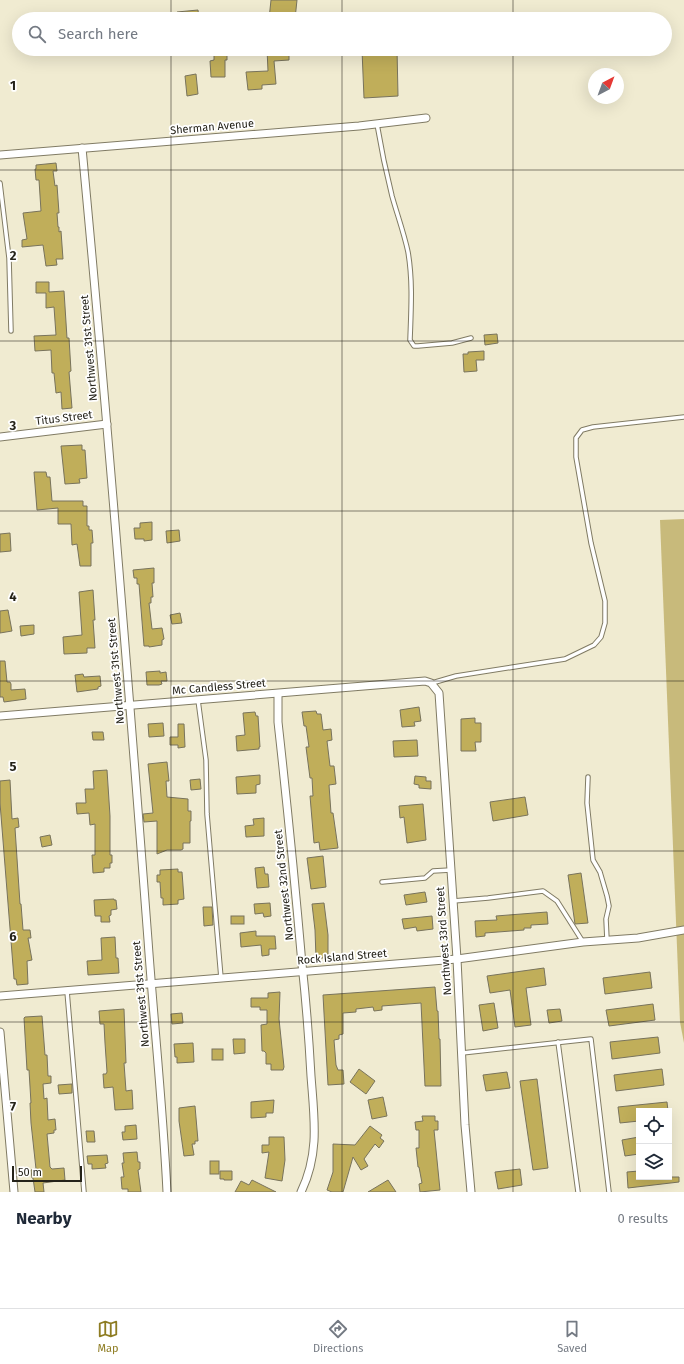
<!DOCTYPE html>
<html lang="en">
<head>
<meta charset="utf-8">
<style>
	body { margin:0; font-family:"Fira Sans",sans-serif; background:#f6f6f7; color:#1f2937 }
	.controls { position:absolute; right:12px; bottom:12px; display:grid; overflow:hidden; border-radius:0px; box-shadow:0 4px 16px #0002 }
	.controls button { width:36px; height:36px; display:grid; place-items:center; padding:0; border:0; border-bottom:1px solid #e0e1e3; background:#fff; color:#1f2937; font:20px sans-serif }
	.compass { position:absolute; left:588px; top:68px; width:36px; height:36px; border-radius:50%; background:#fff; box-shadow:0 4px 16px #0002; rotate:41deg }
	.scale { position:absolute; left:12px; bottom:10px; width:70px; box-sizing:border-box; padding-left:4px; border:2px solid #25231a; border-top:0; font-size:11px; line-height:14px; white-space:nowrap; color:#25231a; -webkit-text-stroke:3px #fff; paint-order:stroke }
	.list { margin:0; padding:0; list-style:none }
	h2 { display:flex; justify-content:space-between; align-items:center; height:52px; margin:0; padding:0 16px; font-size:17px }
	h2 small { font-size:13px; font-weight:400; color:#747a83 }
	.icon { flex:none; width:22px; height:22px; fill:none; stroke:currentColor; stroke-width:2; stroke-linecap:round; stroke-linejoin:round }
	.map { position:relative; flex:none; width:684px; height:1192px; overflow:hidden }
	.search { position:absolute; background:#fff; box-shadow:0 4px 16px #0002; left:12px; right:12px; top:12px; height:44px; display:flex; align-items:center; gap:10px; box-sizing:border-box; padding:0 14px; border-radius:22px; color:#747a83; font-size:15px }
	.sheet { height:116px; background:#fff }
	nav { display:flex; justify-content:space-around; align-items:center; box-sizing:border-box; height:56px; border-top:1px solid #e0e1e3; background:#fff; font-size:11px; color:#747a83 }
	nav a { display:grid; justify-items:center; gap:2px }
	nav .on { color:#8e7c22 }
	.map>svg:first-child { display:block }
	.green { fill:#c8ba7b }
	.building { fill:#c0ae5a; stroke:#78735c }
	.lines { fill:none; stroke-linecap:round; stroke-linejoin:round }
	.lane-casing { stroke:#807b64; stroke-width:5.5 }
	.street-casing { stroke:#807b64; stroke-width:9 }
	.lane { stroke:#fff; stroke-width:3.5 }
	.street { stroke:#fff; stroke-width:7 }
	.grid { fill:none; stroke:#25231a; stroke-width:1; stroke-opacity:0.55 }
	.labels { text-anchor:middle; dominant-baseline:central; stroke-width:3.5; stroke-linejoin:round; paint-order:stroke }
	.street-label { font-size:11px; fill:#25231a; stroke:#fff }
	.grid-label { font-size:13px; text-anchor:middle; font-weight:bold; fill:#25231a; stroke:#fff; stroke-width:3.5; stroke-linejoin:round; paint-order:stroke }
</style>
</head>
<body>
<div class="map">
<svg width="684" height="1192" viewBox="0 0 684 1192">
	<rect width="100%" height="100%" fill="#f0ebd1"/>
	<!-- green -->
	<path class="green" d="M684,519V1043L680,1022L660,520Z"/>
	<!-- building -->
	<g class="building">
		<path d="M271,0H297L295,19H269Z"/>
		<path d="M198,10L199,19H177V12Z"/>
		<path d="M267,49H289V60L274,61L276,84L262,85V89L248,90L246,72L268,71Z"/>
		<path d="M397,49L398,96L364,98L362,50Z"/>
		<path d="M227,51V60H225V77H211L210,61L214,60V52Z"/>
		<path d="M196,74L198,94L187,96L185,76Z"/>
		<path d="M56,163L57,171H53L55,186L57,185L59,213H57L58,227H59V232L61,231L63,259H56L57,265L46,266L43,245L22,247V240L27,239L23,213L41,211L39,180H36L35,169H36V165Z"/>
		<path d="M36,282H49V292L64,291L67,338H69L71,371L69,372L72,408L62,409L61,392L56,393L54,373H52L51,350L35,351L34,336L56,335L54,307L46,308V293H36Z"/>
		<path d="M497,334L498,343L485,345L484,335Z"/>
		<path d="M484,351V360H476L477,371L464,372L463,354H468V352Z"/>
		<path d="M82,445V450H85L87,478L79,479L80,483L65,484L61,446Z"/>
		<path d="M34,472H46L47,477H50L52,501H83V506H87V526H89V530H92L93,543H91V566H80L77,544L72,545L71,524H58V508L37,510Z"/>
		<path d="M152,522V540L144,541V539H135L134,528H140V523Z"/>
		<path d="M179,530L180,541L167,543L166,531Z"/>
		<path d="M10,533L11,551L0,552V534Z"/>
		<path d="M154,568V583H152L153,597H151V603H149L152,629L162,628L164,639L162,640V645L149,647V646H144L139,584H137V578H134L133,570Z"/>
		<path d="M93,590L95,620H93L95,648H87V653L64,654L63,637L82,635L79,592Z"/>
		<path d="M8,610L12,631L0,633V611Z"/>
		<path d="M180,613L182,623L172,624L170,615Z"/>
		<path d="M34,625V634L21,636L20,626Z"/>
		<path d="M0,661H5L7,682H10L11,684V690L25,689L26,699L4,702L3,697H0Z"/>
		<path d="M160,671V673L166,672L167,681H161L162,684L159,685H147L146,672Z"/>
		<path d="M83,674L84,677L100,676L101,686L98,687V689L77,692L75,675Z"/>
		<path d="M419,707L421,721L414,722L415,726L402,727L400,710Z"/>
		<path d="M316,711L317,714H321L323,730L331,729L332,740L327,741L330,766H334L336,784L329,785L331,813H333L338,848L320,850L319,842L314,843L310,796H313L312,778H310L306,747H309L306,726H304L302,712Z"/>
		<path d="M255,712L256,716H258L260,747H259V749L237,751L236,736L245,735L243,713Z"/>
		<path d="M475,718V723H481V742H475L476,751H461V719Z"/>
		<path d="M163,723L164,736L149,737L148,724Z"/>
		<path d="M178,724H184L185,747L178,748V745H170V737H178Z"/>
		<path d="M92,732H103L104,740H93Z"/>
		<path d="M417,740L418,756L394,757L393,741Z"/>
		<path d="M167,762L169,781H166L167,797L188,799V811H191V821H190V843H183V849L181,850H167L157,854V821L144,822L143,814L153,813L148,764Z"/>
		<path d="M107,770L110,816V855H112V863H110V868H104V872L93,873L92,855H95V824L90,825L89,813L77,814L76,803H86L85,789H94L93,771Z"/>
		<path d="M260,775V784L256,785V793L237,794L236,777Z"/>
		<path d="M415,776L426,777V781H431V789L419,788V785L414,784Z"/>
		<path d="M200,779L201,789L191,790L190,780Z"/>
		<path d="M10,780L12,819L18,818L19,827L15,828L20,904H21L23,930H30L31,938H28L32,960L27,961L28,984L17,985L16,979H14L13,966L0,803V781Z"/>
		<path d="M525,797L528,815L493,821L490,802Z"/>
		<path d="M423,804L426,840L407,843L404,817L400,818L399,806Z"/>
		<path d="M264,818V836L246,837L245,826L254,825L253,819Z"/>
		<path d="M50,835L52,845L42,847L40,837Z"/>
		<path d="M323,856L326,887L311,889L307,858Z"/>
		<path d="M264,867L265,874H268L269,887L257,888L255,868Z"/>
		<path d="M178,869V872H182L184,899L178,900V904L163,905V898H161L160,882H157V875H160V870Z"/>
		<path d="M581,873L588,923L575,924L568,875Z"/>
		<path d="M425,892L427,902L406,905L404,895Z"/>
		<path d="M114,899V900H116L117,909L111,910V915L109,916L110,922H101V916H95L94,900Z"/>
		<path d="M270,903L271,916L264,917L263,913L255,914L254,904Z"/>
		<path d="M324,903L328,935V958H316L315,930L312,904Z"/>
		<path d="M203,907H212L213,925L204,926Z"/>
		<path d="M547,912L548,924L531,925V928H524V930L485,933V936L476,937L475,921L497,920L496,916Z"/>
		<rect x="231" y="916" width="13" height="8"/>
		<path d="M432,916L433,929L417,931L416,927L404,929L402,919Z"/>
		<path d="M256,931V936H275L276,949H269V955L262,956L261,945L241,947L240,933Z"/>
		<path d="M115,937L116,958H118L119,973L88,975L87,961L102,960L101,938Z"/>
		<path d="M544,968L546,985L526,988L531,1025L515,1027L510,990L490,993L487,976Z"/>
		<path d="M650,972L652,988L605,994L603,978Z"/>
		<path d="M435,987L437,1011H438L439,1039H440L441,1086H425L421,1003L382,1006V1010L374,1011L373,1007L356,1009V1012L343,1013V1034L339,1035V1039L334,1040L336,1065L338,1070H343L344,1084L328,1085L323,995Z"/>
		<path d="M280,992L279,1019L284,1067L283,1070H271V1064H266V1053L264,1051H262L261,1025L267,1024V1010H260V1007H251V998H268V993Z"/>
		<path d="M494,1003L498,1028L483,1031L479,1005Z"/>
		<path d="M653,1004L655,1020L609,1026L606,1010Z"/>
		<path d="M124,1009L126,1063H124L126,1091L132,1090L133,1109L115,1110L113,1087L104,1088L103,1074H106L107,1072L105,1043L104,1024H100L99,1011Z"/>
		<path d="M560,1009L562,1021L549,1023L547,1010Z"/>
		<path d="M182,1013L183,1023L172,1024L171,1014Z"/>
		<path d="M42,1016L45,1055H47L48,1076H51V1083L43,1084L44,1099L47,1098L48,1120L55,1119L56,1130H54V1133L47,1134L50,1167L52,1169L64,1168L65,1180L43,1183L44,1192H35L33,1178H32L31,1170L36,1169L31,1123L30,1103H31L29,1070H27L24,1018L25,1017Z"/>
		<path d="M658,1037L660,1053L612,1059L610,1042Z"/>
		<path d="M233,1039H245V1053L234,1054Z"/>
		<path d="M193,1043L194,1062L177,1063V1057H175L174,1044Z"/>
		<rect x="212" y="1049" width="11" height="11"/>
		<path d="M359,1069L375,1081L366,1094L350,1082Z"/>
		<path d="M662,1069L664,1085L616,1091L614,1075Z"/>
		<path d="M507,1072L510,1088L486,1091L483,1075Z"/>
		<path d="M537,1079L548,1168L533,1170L520,1081Z"/>
		<path d="M72,1084V1093L59,1094L58,1085Z"/>
		<path d="M383,1097L387,1116L372,1119L368,1100Z"/>
		<path d="M274,1100L273,1113H266V1117L251,1118V1102Z"/>
		<path d="M667,1102L668,1111H639V1121L620,1123L618,1107Z"/>
		<path d="M195,1106L198,1141H195V1144H192L194,1155L184,1156L179,1121V1108Z"/>
		<path d="M422,1116H435V1121H438V1130H434L440,1190L420,1192L419,1184L422,1183L419,1167H418L416,1148H419V1130H416L415,1122L423,1121Z"/>
		<path d="M136,1125L137,1139L123,1140L122,1132H125V1126Z"/>
		<path d="M370,1126L382,1135L380,1138L384,1141L379,1148L375,1144L364,1159L368,1166L361,1170L353,1157L343,1192H332L327,1190L333,1172V1144L355,1145Z"/>
		<path d="M86,1131H94L95,1142H87Z"/>
		<path d="M269,1137H284L285,1160L282,1181L265,1178L269,1152L262,1153V1145H269Z"/>
		<path d="M639,1137V1154L625,1156L622,1140Z"/>
		<path d="M137,1152L138,1162H140V1169L138,1170L141,1192H128V1189H122L121,1177H124L122,1163H124L123,1153Z"/>
		<path d="M107,1155L108,1163L105,1164L106,1168L92,1169V1164H88L87,1156Z"/>
		<rect x="210" y="1161" width="9" height="13"/>
		<path d="M520,1169L522,1185L498,1189L495,1172Z"/>
		<path d="M220,1171H232V1180H224V1179H220Z"/>
		<path d="M639,1171V1177H679V1182L628,1188L627,1172Z"/>
		<path d="M252,1180L276,1192H235L241,1181L249,1185Z"/>
		<path d="M388,1180L396,1192H368Z"/>
	</g>
	<g class="lines">
		<!-- lane casing -->
		<g class="lane-casing">
			<g id="lane">
				<path d="M377,124C381,148 386,172 392,196C397,214 404,233 408,252C413,281 411,311 410,340L414,346H418L452,343L471,338"/>
				<path d="M0,183L9,258L11,331"/>
				<path d="M432,683L456,676L565,659L594,645L601,637L605,623V601L591,543L576,457V438L582,430L593,427L684,417"/>
				<path d="M198,700L206,760L207,814L221,978"/>
				<path d="M588,777L587,803L593,860L600,872L607,896L609,906L606,919L607,940"/>
				<path d="M382,882L425,878L433,871L451,870"/>
				<path d="M453,901L488,898L543,891L557,901L583,942"/>
				<path d="M67,991L84,1192"/>
				<path d="M558,1042L578,1192"/>
				<path d="M462,1053L591,1039L609,1192"/>
			</g>
		</g>
		<!-- street casing -->
		<g class="street-casing">
			<g id="street">
				<path d="M82,148C107,412 128,676 148,940C154,1024 163,1108 167,1192"/>
				<path d="M0,155L359,126L426,118"/>
				<path d="M0,437L107,424"/>
				<path d="M278,694V722C287,803 295,883 302,964C306,1001 309,1039 311,1076C314,1117 320,1153 301,1192"/>
				<path d="M0,716L425,681L431,683L439,693L457,959L465,1125L471,1192"/>
				<path d="M0,996L457,959L583,942L638,938L684,930"/>
				<path d="M0,1032L14,1192"/>
			</g>
		</g>
		<!-- lane -->
		<use href="#lane" class="lane"/>
		<!-- street -->
		<use href="#street" class="street"/>
	</g>
	<!-- grid -->
	<path class="grid" d="M171,0V19M342,0V19M513,0V19M171,49V1192M342,49V1192M513,49V1192M0,170H684M0,341H684M0,511H684M0,681H684M0,851H684M0,1022H684"/>
	<g class="labels">
		<!-- street labels -->
		<g class="street-label">
			<text transform="translate(212 127) rotate(-5)">Sherman Avenue</text>
			<text transform="translate(89 348) rotate(-95)">Northwest 31st Street</text>
			<text transform="translate(64 418) rotate(-7)">Titus Street</text>
			<text transform="translate(116 671) rotate(-95)">Northwest 31st Street</text>
			<text transform="translate(219 687) rotate(-5)">Mc Candless Street</text>
			<text transform="translate(284 885) rotate(-96)">Northwest 32nd Street</text>
			<text transform="translate(444 941) rotate(-94)">Northwest 33rd Street</text>
			<text transform="translate(342 957) rotate(-5)">Rock Island Street</text>
			<text transform="translate(141 994) rotate(-95)">Northwest 31st Street</text>
		</g>
	</g>
	<g class="grid-label">
		<text x="13" y="90">1</text>
		<text x="13" y="260">2</text>
		<text x="13" y="430">3</text>
		<text x="13" y="601">4</text>
		<text x="13" y="771">5</text>
		<text x="13" y="941">6</text>
		<text x="13" y="1111">7</text>
	</g>
</svg>
<div class="controls">
<button><svg class="icon" aria-label="locate" viewBox="0 0 24 24"><circle cx="12" cy="12" r="6"/><path d="M12 2v4M12 18v4M2 12h4M18 12h4"/></svg></button>
<button><svg class="icon" aria-label="layers" viewBox="0 0 24 24"><path d="M12 4l9 5-9 5-9-5zM3 14l9 5 9-5"/></svg></button>
</div>
<svg class="compass" viewBox="-18 -18 36 36"><path d="M0-13l5 13h-10z" fill="#e53935"/><path d="M0 13l5-13h-10z" fill="#747a83"/></svg>
<div class="scale">50 m</div>
<div class="search"><svg class="icon" aria-label="search" viewBox="0 0 24 24"><circle cx="10" cy="10" r="6"/><path d="M15 15l6 6"/></svg>Search here</div>
</div>
<section class="sheet">
<h2>Nearby<small>0 results</small></h2>
<ul class="list">
</ul>
</section>
<nav>
<a class="on"><svg class="icon" aria-label="map" viewBox="0 0 24 24"><path d="M3 6l6-2 6 2 6-2v14l-6 2-6-2-6 2zM9 4v14M15 6v14"/></svg>Map</a>
<a><svg class="icon" aria-label="directions" viewBox="0 0 24 24"><path d="M12 3l9 9-9 9-9-9zM9 14v-3h6M13 9l2 2-2 2"/></svg>Directions</a>
<a><svg class="icon" aria-label="saved" viewBox="0 0 24 24"><path d="M7 4h10v16l-5-4-5 4z"/></svg>Saved</a>
</nav>
</body>
</html>
